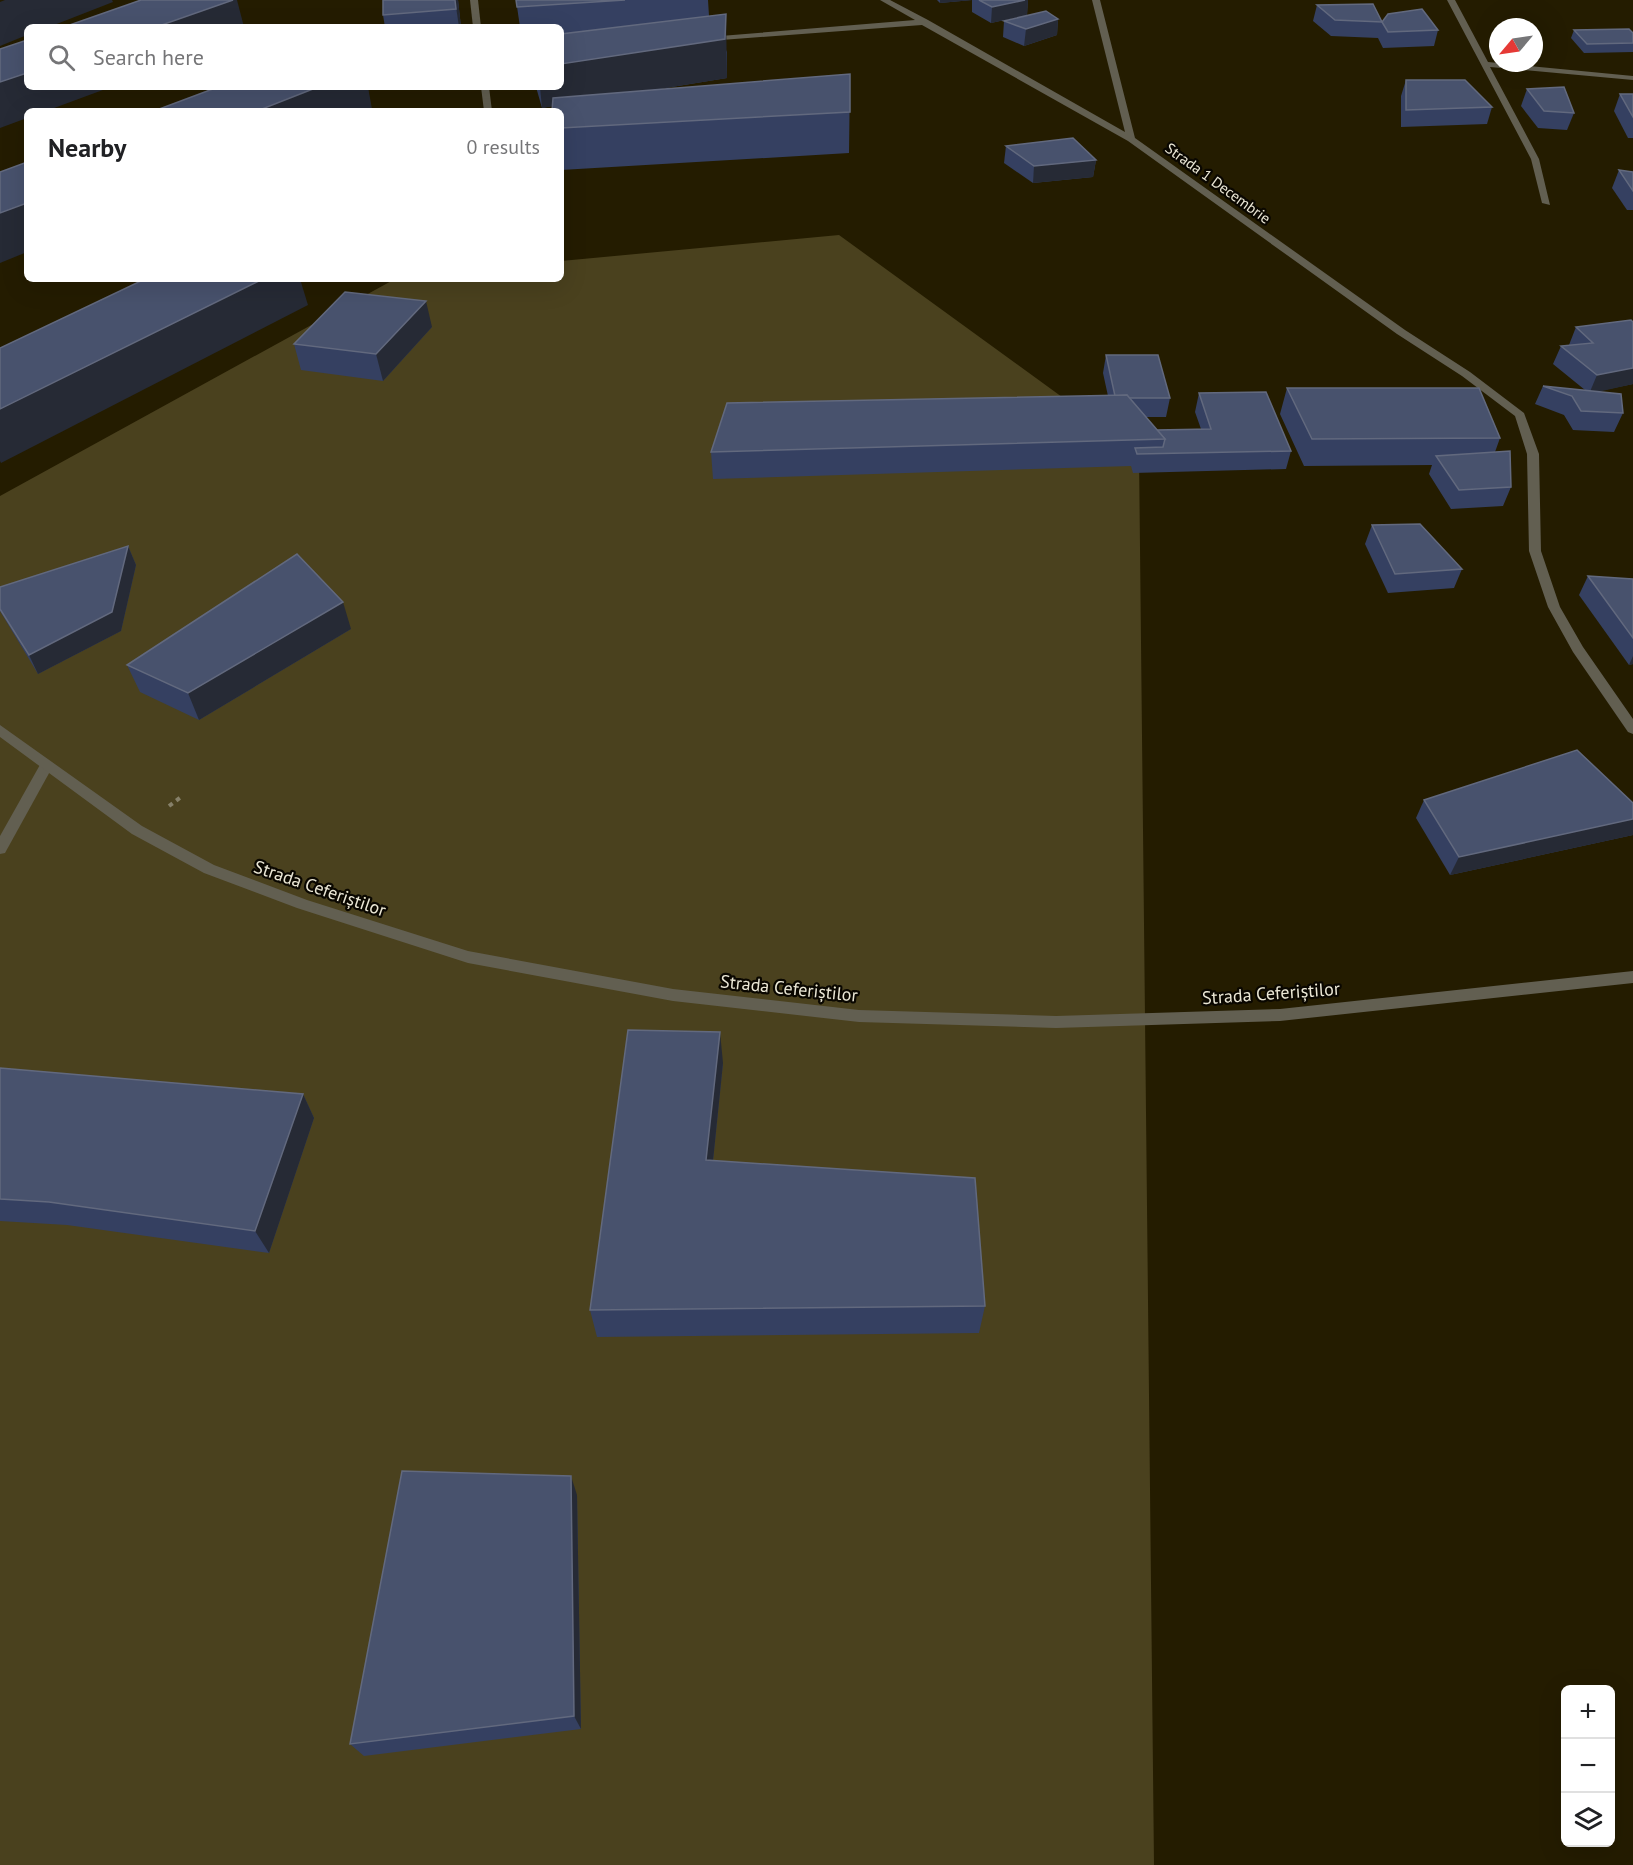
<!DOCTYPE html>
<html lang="en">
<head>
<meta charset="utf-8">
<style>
	body { margin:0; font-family:"PT Sans",sans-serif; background:#f2f2f2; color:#202124 }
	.controls { position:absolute; right:18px; bottom:18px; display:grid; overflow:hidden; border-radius:9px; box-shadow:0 6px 24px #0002 }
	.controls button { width:54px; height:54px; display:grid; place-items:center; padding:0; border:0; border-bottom:2px solid #e0e0e0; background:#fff; color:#202124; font:30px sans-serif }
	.compass { position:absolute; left:1489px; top:18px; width:54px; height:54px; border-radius:50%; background:#fff; box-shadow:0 6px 24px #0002; rotate:241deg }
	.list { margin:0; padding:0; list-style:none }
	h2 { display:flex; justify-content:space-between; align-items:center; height:78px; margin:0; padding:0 24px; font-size:26px }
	h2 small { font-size:20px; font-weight:400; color:#757577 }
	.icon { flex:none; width:33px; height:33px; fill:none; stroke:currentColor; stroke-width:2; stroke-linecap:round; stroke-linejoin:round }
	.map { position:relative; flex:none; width:1633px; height:1865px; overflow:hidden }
	.search { position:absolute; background:#fff; box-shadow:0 6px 24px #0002; left:24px; top:24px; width:540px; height:66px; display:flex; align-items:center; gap:15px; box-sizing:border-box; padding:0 21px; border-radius:9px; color:#757577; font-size:22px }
	.panel { position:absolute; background:#fff; box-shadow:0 6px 24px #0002; left:24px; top:108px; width:540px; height:174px; border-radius:9px }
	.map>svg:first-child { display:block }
	.green { fill:#4a411e }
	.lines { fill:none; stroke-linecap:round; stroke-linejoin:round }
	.path { stroke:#868069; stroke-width:4; stroke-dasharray:4.5 4.5; stroke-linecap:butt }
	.minor { fill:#625f51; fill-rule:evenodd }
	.tertiary { fill:#625f51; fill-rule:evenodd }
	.wall { fill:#354061 }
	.shaded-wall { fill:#262a35 }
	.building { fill:#48526d; stroke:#62697e; stroke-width:1.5 }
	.labels { text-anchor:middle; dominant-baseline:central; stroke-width:4.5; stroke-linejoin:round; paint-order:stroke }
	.far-street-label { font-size:15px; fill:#ebe7d5; stroke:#0a0700 }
	.street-label { font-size:18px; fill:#ebe7d5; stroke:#0a0700 }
</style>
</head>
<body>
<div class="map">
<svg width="1633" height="1865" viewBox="0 0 1633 1865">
	<rect width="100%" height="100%" fill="#241c00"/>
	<!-- green -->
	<path class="green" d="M839,235L1139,453L1154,1865H0V496L395,279H561V261Z"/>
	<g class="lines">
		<!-- path -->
		<path class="path" d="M169,806L181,797"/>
		<!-- minor -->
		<g class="minor">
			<path d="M470,0H478L481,27H473Z"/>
			<path d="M880,0H890L928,20L1125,132L1092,0H1100L1135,138L1405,330L1470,372L1524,413L1539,454L1541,551L1560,607L1583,647L1633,719V734L1628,732L1573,652L1548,607L1529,551L1527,454L1515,416L1462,376L1397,334L1128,141L922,25L708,41L704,39L708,37L915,20Z"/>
			<path d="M1447,0H1455L1488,62L1633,76V80L1490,67L1539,159L1550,205L1542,203L1531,159Z"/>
			<path d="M481,87H489L492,111H484Z"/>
			<path d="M46,761L53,766L5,853L0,854V836L41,763Z"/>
		</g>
		<!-- tertiary -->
		<path class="tertiary" d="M0,725L142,826L214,865L307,900L468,951L673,989L859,1010L1056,1016L1280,1009L1633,971V983L1280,1021L1056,1028L859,1022L673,1001L468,963L297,908L204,873L132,834L0,737Z"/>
	</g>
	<!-- wall -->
	<g class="wall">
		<path d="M458,0L461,27H385L383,15Z"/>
		<path d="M516,0H708L709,16L727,52V78L647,91L850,74L849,153L561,170V111L552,106L542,108L536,87H561V27H520Z"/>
		<path d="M937,0H1028L1027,15L991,23L972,12V0L940,3Z"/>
		<path d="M1317,5L1382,22L1438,30L1434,46L1383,48L1378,38L1331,36L1313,21Z"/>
		<path d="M1058,19L1057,35L1024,46L1003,37L1004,21Z"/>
		<path d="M1574,30L1633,33V52L1584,53L1571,38Z"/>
		<path d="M1406,80L1492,107L1487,124L1401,127V96Z"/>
		<path d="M1527,89L1574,113L1567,130L1538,128L1521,106Z"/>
		<path d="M1620,94H1633V138H1628L1614,111Z"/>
		<path d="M1006,146L1096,160L1093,177L1033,183L1004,163Z"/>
		<path d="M1619,170L1633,172V210H1627L1612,188Z"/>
		<path d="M1633,322V384L1599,391L1623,413L1614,432L1573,430L1564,415L1535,404L1543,386L1585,390L1553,364L1561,346L1569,345L1576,327Z"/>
		<path d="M432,327L383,381L301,370L294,344Z"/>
		<path d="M1106,355L1170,398L1166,417H1145L1157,430L1201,429L1195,412L1199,393L1291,451L1286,469L1133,473L1131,466L713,479L711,452L1108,396L1103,373Z"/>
		<path d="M1287,388L1500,438L1495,452L1511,487L1503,506L1451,509L1429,474L1432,465L1304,466L1280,414Z"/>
		<path d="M1372,525L1462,569L1454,588L1388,593L1365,544Z"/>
		<path d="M128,546L136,565L121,631L38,674L0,611V587Z"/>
		<path d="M1588,576L1633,579V664L1629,665L1579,595Z"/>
		<path d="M351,629L199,720L140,692L127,665Z"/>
		<path d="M1424,800L1633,803V835L1450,875L1416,818Z"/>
		<path d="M723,1063L713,1161L985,1306L979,1333L597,1337L590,1310Z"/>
		<path d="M0,1068L303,1094L314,1118L269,1253L67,1225L0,1221Z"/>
		<path d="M577,1495L581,1729L364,1756L350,1744Z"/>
	</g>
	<!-- shaded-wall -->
	<g class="shaded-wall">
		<path d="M5,0H112L113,2L49,27H27V35L0,46V2Z"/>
		<path d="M233,0H237L244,27H156Z"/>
		<path d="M455,0H458L461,27H459Z"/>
		<path d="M940,0H972L940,3Z"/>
		<path d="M1025,0H1028L1027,15L991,23L992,7Z"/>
		<path d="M726,14L727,78L542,108L540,87H561V64Z"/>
		<path d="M1058,19L1057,35L1024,46L1026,29Z"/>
		<path d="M27,73V87H111L46,111H27V118L0,128V82Z"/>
		<path d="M318,87H368L372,109L367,111H257Z"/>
		<path d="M1096,160L1093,177L1033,183L1034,166Z"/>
		<path d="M27,203V252L0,263V213Z"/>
		<path d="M263,279H300L308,305L1,463L0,461V409Z"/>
		<path d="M426,301L432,327L383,381L376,354Z"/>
		<path d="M1633,368V384L1589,394L1597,375Z"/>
		<path d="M128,546L136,565L121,631L38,674L29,655Z"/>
		<path d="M343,602L351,629L199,720L188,693Z"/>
		<path d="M1633,656V664L1629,665Z"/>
		<path d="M1633,819V835L1450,875L1459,857Z"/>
		<path d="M720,1032L723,1063L710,1190L706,1160Z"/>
		<path d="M303,1094L314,1118L269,1253L255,1231Z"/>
		<path d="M571,1476L577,1495L581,1729L574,1716Z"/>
	</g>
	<!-- building -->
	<g class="building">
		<path d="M141,0H233L156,27H64Z"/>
		<path d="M383,0H455L456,9L383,15Z"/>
		<path d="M516,0H625L517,7Z"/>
		<path d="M979,0H1025L992,7Z"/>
		<path d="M1373,4L1382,22L1335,20L1317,5Z"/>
		<path d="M1422,9L1438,30L1388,32L1382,22L1388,14Z"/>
		<path d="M1046,11L1058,19L1026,29L1004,21Z"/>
		<path d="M726,14L725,39L561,64V34Z"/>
		<path d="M1629,29L1633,33V43L1587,44L1574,30Z"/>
		<path d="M27,40V73L0,82V49Z"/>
		<path d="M850,74V112L561,128V111H552L553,98Z"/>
		<path d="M1406,80H1465L1492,107L1406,110Z"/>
		<path d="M218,87H318L257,111H154Z"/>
		<path d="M1564,87L1574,113L1544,111L1527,89Z"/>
		<path d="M1620,94H1633V117Z"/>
		<path d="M1073,138L1096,160L1034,166L1006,146Z"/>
		<path d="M27,162V203L0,213V172Z"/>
		<path d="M1619,170L1633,172V191Z"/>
		<path d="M145,279H263L0,409V348Z"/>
		<path d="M345,292L426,301L376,354L294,344Z"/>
		<path d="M1631,320L1633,322V368L1597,375L1561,346L1593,343L1576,327Z"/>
		<path d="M1106,355H1158L1170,398H1129L1127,395L1115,396Z"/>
		<path d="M1543,386L1621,394L1623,413L1581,411L1572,396Z"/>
		<path d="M1287,388H1479L1500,438L1312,439Z"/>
		<path d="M1266,392L1291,451L1137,454L1135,448L1163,447L1165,439L1157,430L1211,429L1199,393Z"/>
		<path d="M1127,395L1165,439L711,452L727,403Z"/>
		<path d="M1510,451L1511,487L1459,490L1436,456Z"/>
		<path d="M1420,524L1462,569L1395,574L1372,525Z"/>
		<path d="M128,546L112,612L29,655L0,609V587Z"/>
		<path d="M297,554L343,602L188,693L127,665Z"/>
		<path d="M1588,576L1633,579V638Z"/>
		<path d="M1577,750L1633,803V819L1459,857L1424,800Z"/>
		<path d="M628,1030L720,1032L706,1160L975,1178L985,1306L590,1310Z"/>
		<path d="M0,1068L303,1094L255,1231L49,1202L0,1199Z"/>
		<path d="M402,1471L571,1476L574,1716L350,1744Z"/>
	</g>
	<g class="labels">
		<!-- far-street labels -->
		<g class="far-street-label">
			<text transform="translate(1218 183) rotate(36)">Strada 1 Decembrie</text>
		</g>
		<!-- street labels -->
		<g class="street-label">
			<text transform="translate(320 888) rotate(19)">Strada Ceferiștilor</text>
			<text transform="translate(789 988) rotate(6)">Strada Ceferiștilor</text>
			<text transform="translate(1271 993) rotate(-4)">Strada Ceferiștilor</text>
		</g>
	</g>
</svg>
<div class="controls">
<button>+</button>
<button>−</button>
<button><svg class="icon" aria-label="layers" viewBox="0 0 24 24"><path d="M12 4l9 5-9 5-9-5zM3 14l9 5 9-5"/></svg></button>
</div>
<svg class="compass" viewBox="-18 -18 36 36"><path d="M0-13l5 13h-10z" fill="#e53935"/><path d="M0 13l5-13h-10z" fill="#757577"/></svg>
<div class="search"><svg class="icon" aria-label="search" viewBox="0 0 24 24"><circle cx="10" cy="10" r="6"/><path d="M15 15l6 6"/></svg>Search here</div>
<section class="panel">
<h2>Nearby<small>0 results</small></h2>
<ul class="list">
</ul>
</section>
</div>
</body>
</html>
